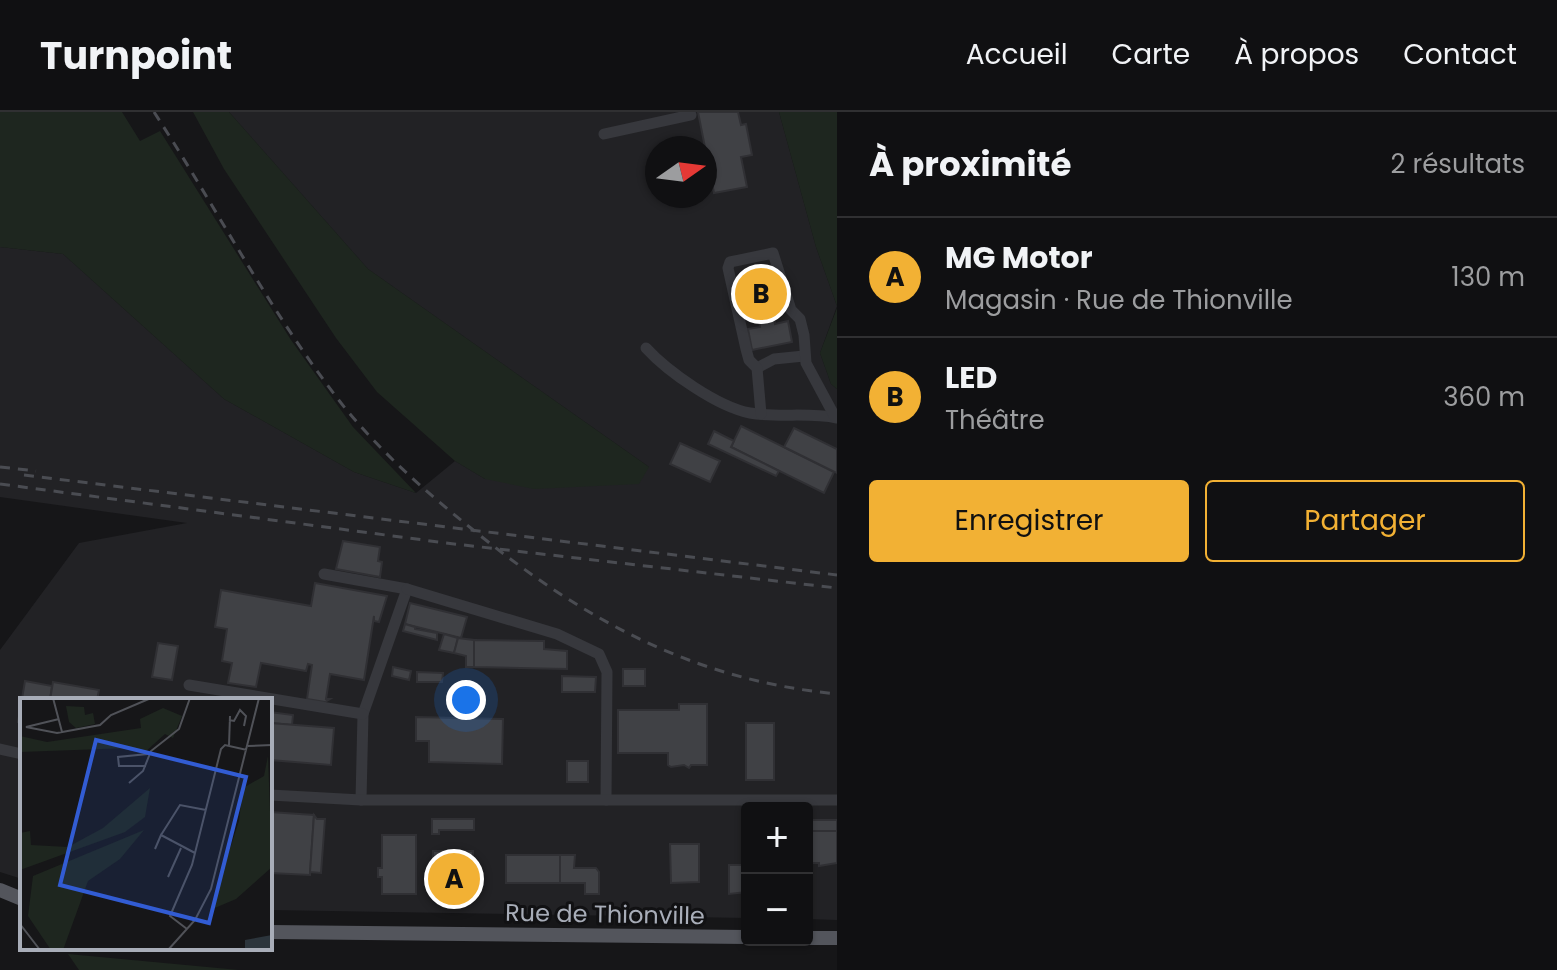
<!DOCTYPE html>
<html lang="fr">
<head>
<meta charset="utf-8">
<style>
	body { margin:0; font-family:Poppins,sans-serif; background:#1e1e20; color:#f1f3f6 }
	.controls { position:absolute; right:24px; bottom:24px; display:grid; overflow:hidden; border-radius:8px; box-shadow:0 2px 6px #0004 }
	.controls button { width:72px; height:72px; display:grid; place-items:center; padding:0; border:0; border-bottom:2px solid #303032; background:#101012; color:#f1f3f6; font:40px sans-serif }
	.compass { position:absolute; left:645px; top:24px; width:72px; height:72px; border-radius:50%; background:#101012; box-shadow:0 2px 6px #0004; rotate:76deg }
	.you { position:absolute; left:466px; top:588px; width:28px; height:28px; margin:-20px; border:6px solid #fff; border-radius:50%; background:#1a73e8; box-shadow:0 0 0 12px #1a73e833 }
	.badge { display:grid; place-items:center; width:52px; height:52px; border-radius:50%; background:#f2b134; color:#111; font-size:26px; font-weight:700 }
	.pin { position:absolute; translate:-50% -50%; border:4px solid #fff; box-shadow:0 2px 8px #0006 }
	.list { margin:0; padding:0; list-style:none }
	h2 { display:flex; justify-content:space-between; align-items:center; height:104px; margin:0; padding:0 32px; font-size:34px }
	h2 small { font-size:26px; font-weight:400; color:#9c9d9f }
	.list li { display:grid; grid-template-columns:52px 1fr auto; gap:24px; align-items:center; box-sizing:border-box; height:120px; padding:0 32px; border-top:2px solid #303032 }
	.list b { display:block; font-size:30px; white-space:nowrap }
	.list p { margin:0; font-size:26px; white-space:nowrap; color:#9c9d9f }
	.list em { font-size:26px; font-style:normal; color:#9c9d9f }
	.actions { display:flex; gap:16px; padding:24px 32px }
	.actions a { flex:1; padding:18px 0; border:2px solid #f2b134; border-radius:8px; text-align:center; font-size:28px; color:#f2b134 }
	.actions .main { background:#f2b134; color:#111 }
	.map { position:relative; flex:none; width:837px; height:858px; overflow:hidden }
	header { display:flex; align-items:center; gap:48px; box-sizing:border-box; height:112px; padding:0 40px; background:#101012; border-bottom:2px solid #303032 }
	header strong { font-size:38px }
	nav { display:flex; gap:44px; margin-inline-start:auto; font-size:28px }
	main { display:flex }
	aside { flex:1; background:#101012 }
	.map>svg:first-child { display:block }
	.built { fill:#222225; fill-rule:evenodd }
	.green { fill:#1e261f }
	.building { fill:#404145; stroke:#303034; stroke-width:2 }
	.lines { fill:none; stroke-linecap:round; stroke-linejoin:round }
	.minor { stroke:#37383d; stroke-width:11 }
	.major { stroke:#53555c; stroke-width:14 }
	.rail { stroke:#4a4c52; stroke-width:3; stroke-dasharray:10 8; stroke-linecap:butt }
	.labels { text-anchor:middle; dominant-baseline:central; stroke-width:6; stroke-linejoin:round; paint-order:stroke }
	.street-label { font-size:24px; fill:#a8adb8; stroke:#111113 }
	.inset-road { fill:none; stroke:#505258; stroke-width:2 }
	.view { fill:#325cd3; fill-opacity:0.15; stroke:#325cd3; stroke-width:4 }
	.inset-edge { fill:none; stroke:#a8adb8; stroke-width:4 }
</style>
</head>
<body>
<header>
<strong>Turnpoint</strong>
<nav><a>Accueil</a><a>Carte</a><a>À propos</a><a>Contact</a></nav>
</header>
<main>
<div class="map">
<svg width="837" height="858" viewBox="0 0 837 858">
	<rect width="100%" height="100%" fill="#161618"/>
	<!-- built -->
	<path class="built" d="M229,0H779L816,135L837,194L820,241L831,272L837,277V808L807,807V696H747V806L270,798V588H22V767L0,760V538L79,431L187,411L0,385V135L63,142L224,287L354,360L416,381L455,349L485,367L649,355L368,157ZM657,36H705V84H657Z"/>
	<!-- green -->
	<g class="green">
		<path d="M0,0H122L140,29L160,19L291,228L353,315L416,381L354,360L224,287L63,142L0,135Z"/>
		<path d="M193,0H229L368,157L649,355L639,372L534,377L485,367L455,349L377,280L336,226L224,57Z"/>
		<path d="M779,0H837V194L816,135Z"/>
		<path d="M837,196V277L831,272L820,241Z"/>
		<path d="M68,842L239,858H79Z"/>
	</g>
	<!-- building -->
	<g class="building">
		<path d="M698,0H738L741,13L746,12L752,43L741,45L747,75L714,81Z"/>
		<path d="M770,158L779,200L774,205L775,212L788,209L792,230L752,238L748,217L760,215L759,208L752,205L743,164Z"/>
		<path d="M741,314L834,360L824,381L731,335Z"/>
		<path d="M794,316L837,337V361L784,335Z"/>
		<path d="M714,319L734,329L731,335L779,359L776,364L708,332Z"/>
		<path d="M680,331L720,349L710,370L670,352Z"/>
		<path d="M343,429L380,435L378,449L382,450L380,465L336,457Z"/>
		<path d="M315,471L387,484L379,510L374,509V504L364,568L330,562L326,587H330L325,590L307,587L312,553L308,552L306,559L261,551L256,575L228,571L232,551L222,549L227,517L215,515L221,478L311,494Z"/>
		<path d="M410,491L467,505L461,526L405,512Z"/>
		<path d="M405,512L415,515V517L437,521V528L403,519Z"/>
		<path d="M444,522L458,526L454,541L439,538Z"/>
		<path d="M458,526L474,528V555H466V544L454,541Z"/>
		<path d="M474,528L544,529V537L567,539V557L474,555Z"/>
		<path d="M158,531L178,534L172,568L152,565Z"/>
		<path d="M393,555L411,559L409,568L392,564Z"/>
		<rect x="623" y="557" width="22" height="17"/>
		<path d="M417,560L443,561L442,570H417Z"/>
		<path d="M562,564L596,565L595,580H562Z"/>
		<path d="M25,569L52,574L50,588H22V611L18,610Z"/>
		<path d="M53,570L99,578L97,588H50Z"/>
		<path d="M679,592H707V653H691L689,656L684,653L671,655L668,653V641H618V598H679Z"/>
		<path d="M270,600L293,603L292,613L270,611Z"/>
		<path d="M416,605L503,607L502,652L429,650V629H416Z"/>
		<path d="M270,611L334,616L331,653L270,648Z"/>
		<rect x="746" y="611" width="28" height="57"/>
		<rect x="567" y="649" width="21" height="21"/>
		<path d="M270,700L314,703L310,763L270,761Z"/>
		<path d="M314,703L317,707H325L321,761L310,760Z"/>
		<path d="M432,707H474V718H439V722H432Z"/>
		<path d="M807,708H837V719H808Z"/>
		<path d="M807,716L808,719H837V751L819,754V751H807Z"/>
		<path d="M382,723H416V782H382V765H378V756H382Z"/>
		<path d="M670,732H699V770L671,771Z"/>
		<rect x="433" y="739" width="40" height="40"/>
		<rect x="506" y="743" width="54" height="28"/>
		<path d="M560,743H575L574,756H596L599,760V782H585V771H560Z"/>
		<path d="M729,753H747V780L729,782Z"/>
	</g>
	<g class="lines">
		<!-- minor -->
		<g class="minor">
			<path d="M604,22L691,3"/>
			<path d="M646,236C668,260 718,295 750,301C779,306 809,300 837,306"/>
			<path d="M757,256L774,247L804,244"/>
			<path d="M761,302L757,256L749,248L746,237L728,156L730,150L773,141L791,198L800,207L804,223L806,251L835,305"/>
			<path d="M324,462L407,477L363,602L361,688"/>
			<path d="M407,477L557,522L599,542L607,560L606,688"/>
			<path d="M189,573L363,602"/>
			<path d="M0,637L22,642"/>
			<path d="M270,683L361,688H837"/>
		</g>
		<!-- major -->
		<g class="major">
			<path d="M0,778L22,787"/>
			<path d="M270,820L747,825"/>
			<path d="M807,826H837"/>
		</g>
		<!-- rail -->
		<g class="rail">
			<path d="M154,0C218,98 272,204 345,296C382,341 427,381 472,417C583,507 692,568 837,582"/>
			<path d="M0,355L36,359"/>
			<path d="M24,363L837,463"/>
			<path d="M0,372L446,431L837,476"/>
		</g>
	</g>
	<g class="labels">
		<!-- street labels -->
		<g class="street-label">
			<text transform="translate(605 802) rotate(1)">Rue de Thionville</text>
		</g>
	</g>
	<!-- overview -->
	<g transform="translate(20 586)">
		<rect width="252" height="252" fill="#161618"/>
		<path d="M46,8L64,9L65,17L73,15L75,26L56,30L49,24ZM143,10L162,18L153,40L145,36L124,55L110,50L0,54V38L27,44L121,30L120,21ZM248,58L252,169L216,201L190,212L219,123L223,90L244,78ZM130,90L125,119L105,134L0,172V135L10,133L11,147L48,149L83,130ZM124,132L100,161L68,183L43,252H31L8,218L13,178Z" fill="#1e261f"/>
		<path d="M252,237V252H225V242Z" fill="#2c353c"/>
		<path class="inset-road" d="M33,0L42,34M39,21L6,29L37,35L80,27L91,17L131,0M209,22L214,23L220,12L226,18L224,28M209,47L210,18M228,48L252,47M126,68H99L98,59L128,56M109,85L123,73L131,53L159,31L170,0M141,137L160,107L186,112M135,151L141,137L175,155M148,179L161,150M0,226L20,252M167,231L150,218L172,167L201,51L205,47L227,52M148,252L175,222L191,191L239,0"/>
		<path class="view" d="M76,42L226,79L189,225L40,187Z"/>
		<rect width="252" height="252" class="inset-edge"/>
	</g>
</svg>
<div class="controls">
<button>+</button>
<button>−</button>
</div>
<svg class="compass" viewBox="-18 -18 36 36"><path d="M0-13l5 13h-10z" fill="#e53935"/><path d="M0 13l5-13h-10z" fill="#9c9d9f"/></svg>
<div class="you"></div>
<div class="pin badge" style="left:454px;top:767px">A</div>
<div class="pin badge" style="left:761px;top:182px">B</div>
</div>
<aside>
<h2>À proximité<small>2 résultats</small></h2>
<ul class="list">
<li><span class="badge">A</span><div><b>MG Motor</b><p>Magasin · Rue de Thionville</p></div><em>130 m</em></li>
<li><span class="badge">B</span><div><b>LED</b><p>Théâtre</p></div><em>360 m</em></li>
</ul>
<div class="actions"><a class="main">Enregistrer</a><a>Partager</a></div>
</aside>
</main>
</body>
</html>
